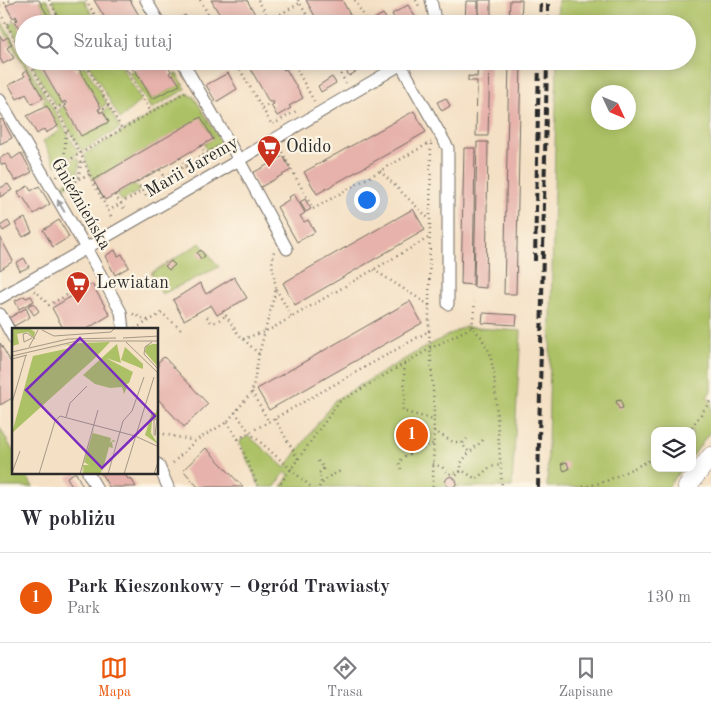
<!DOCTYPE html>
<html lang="pl">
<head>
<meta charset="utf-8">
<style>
	body { margin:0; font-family:"Old Standard TT",serif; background:#f7f7f7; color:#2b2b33 }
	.controls { position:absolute; right:15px; bottom:15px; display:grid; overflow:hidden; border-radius:10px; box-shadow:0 2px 12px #0003 }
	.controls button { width:45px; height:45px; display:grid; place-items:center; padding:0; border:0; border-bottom:1px solid #e1e1e2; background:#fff; color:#2b2b33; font:25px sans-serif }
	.compass { position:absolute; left:591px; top:85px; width:45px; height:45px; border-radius:50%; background:#fff; box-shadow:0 2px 12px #0003; rotate:134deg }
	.you { position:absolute; left:366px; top:199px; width:18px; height:18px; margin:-12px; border:4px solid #fff; border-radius:50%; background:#1a73e8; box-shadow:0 0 0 8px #1a73e833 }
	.badge { display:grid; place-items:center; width:32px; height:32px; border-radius:50%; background:#ea580c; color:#fff; font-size:16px; font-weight:700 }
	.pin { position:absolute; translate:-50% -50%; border:2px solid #fff; box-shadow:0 1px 5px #0006 }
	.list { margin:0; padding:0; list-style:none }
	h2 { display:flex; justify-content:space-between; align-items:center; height:65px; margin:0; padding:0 20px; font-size:21px }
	h2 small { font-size:16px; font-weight:400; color:#7c7c81 }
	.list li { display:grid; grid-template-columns:32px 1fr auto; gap:15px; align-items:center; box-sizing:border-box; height:90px; padding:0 20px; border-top:1px solid #e1e1e2 }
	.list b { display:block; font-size:19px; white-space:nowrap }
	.list p { margin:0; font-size:16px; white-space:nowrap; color:#7c7c81 }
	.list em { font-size:16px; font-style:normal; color:#7c7c81 }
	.icon { flex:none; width:28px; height:28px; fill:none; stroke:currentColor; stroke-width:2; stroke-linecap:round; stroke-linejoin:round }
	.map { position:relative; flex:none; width:711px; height:487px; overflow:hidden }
	.search { position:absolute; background:#fff; box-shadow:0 2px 12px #0003; left:15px; right:15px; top:15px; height:55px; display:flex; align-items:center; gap:12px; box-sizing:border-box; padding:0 18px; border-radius:28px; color:#7c7c81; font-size:19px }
	.sheet { height:155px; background:#fff }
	nav { display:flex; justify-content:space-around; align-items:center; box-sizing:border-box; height:70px; border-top:1px solid #e1e1e2; background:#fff; font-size:14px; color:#7c7c81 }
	nav a { display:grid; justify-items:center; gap:2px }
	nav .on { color:#ea580c }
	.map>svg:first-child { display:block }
	.green { fill:#acc165; stroke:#6c7648; fill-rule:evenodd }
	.building { fill:#e6b2ab }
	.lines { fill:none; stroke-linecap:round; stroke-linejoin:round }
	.street-casing { stroke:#716a61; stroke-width:13 }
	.primary-casing { stroke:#716a61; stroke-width:19 }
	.path { stroke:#716a61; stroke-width:2.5; stroke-dasharray:1 4; stroke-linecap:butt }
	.street { stroke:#fff; stroke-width:11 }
	.primary { stroke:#fff; stroke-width:18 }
	.rail { stroke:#2b2b2b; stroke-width:4; stroke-dasharray:8 4; stroke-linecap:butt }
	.oneway { fill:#a0a0a0 }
	.labels { text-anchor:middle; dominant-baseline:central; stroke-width:4.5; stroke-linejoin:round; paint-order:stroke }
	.poi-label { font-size:18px; fill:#2b2b2b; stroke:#fcf5e5; text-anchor:start }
	.street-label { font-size:18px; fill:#2b2b2b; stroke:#fcf5e5 }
	.inset-road { fill:none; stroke:#a49887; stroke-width:1 }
	.view { fill:#7b2cbf; fill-opacity:0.15; stroke:#7b2cbf; stroke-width:2.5 }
	.inset-edge { fill:none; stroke:#2b2b2b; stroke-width:2.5 }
</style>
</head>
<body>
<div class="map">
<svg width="711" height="487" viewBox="0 0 711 487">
	<rect width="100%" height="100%" fill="#fcf5e5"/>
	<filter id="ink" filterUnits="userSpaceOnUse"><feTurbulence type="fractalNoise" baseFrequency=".02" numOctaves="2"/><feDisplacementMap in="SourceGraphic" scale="10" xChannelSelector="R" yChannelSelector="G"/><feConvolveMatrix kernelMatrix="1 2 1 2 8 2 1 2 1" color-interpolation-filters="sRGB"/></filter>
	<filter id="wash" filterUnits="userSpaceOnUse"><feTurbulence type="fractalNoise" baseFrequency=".0096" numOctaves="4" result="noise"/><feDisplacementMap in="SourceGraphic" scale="20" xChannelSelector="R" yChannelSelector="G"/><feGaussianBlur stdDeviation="1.12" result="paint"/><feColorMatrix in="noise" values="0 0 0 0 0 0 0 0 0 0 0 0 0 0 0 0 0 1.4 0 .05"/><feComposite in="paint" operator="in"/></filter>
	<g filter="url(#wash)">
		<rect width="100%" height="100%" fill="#f4e0c4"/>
		<!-- green -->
		<g class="green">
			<path d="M39,0H47L58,19L52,23Z"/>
			<path d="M52,0H84L97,24H65Z"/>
			<path d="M558,0H711V391L707,397L711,400V430L692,457V431H655V468H682L668,487H547L557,61H687V24H557ZM598,92H628V122H598Z"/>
			<path d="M0,19L46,96L43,98L0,24Z"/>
			<path d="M15,21L24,36V51L9,25Z"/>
			<path d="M87,61H119L141,100L120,119Z"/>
			<path d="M39,63L62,103L56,106L33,67Z"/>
			<path d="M85,66L107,104L101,108L79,69Z"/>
			<path d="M135,70L152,99L179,85L173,75L176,73L186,89L151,109L129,72Z"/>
			<path d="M188,93L190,96L194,97L221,142L207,150L204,144L213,138L201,118L93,180L84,155L86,153Z"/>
			<path d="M47,98L79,153L56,166L43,141L60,131L43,101Z"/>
			<path d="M64,106L95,130L109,122L103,111L109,108L120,128L82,151L58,110Z"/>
			<path d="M77,157L80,161L77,179L62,189L58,182L64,185L75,169L67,164Z"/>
			<path d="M135,184L140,190L122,201L117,194Z"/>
			<path d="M200,243L219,267L162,294L151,273Z"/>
			<path d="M464,327L521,331L512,487H282L289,475L285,472L275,487H260L240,444L241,440L249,436L285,468L335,400L420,350Z"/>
			<path d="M0,428L14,453V473H25L33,487H0Z"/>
		</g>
		<g id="blocks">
			<!-- building -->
			<g class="building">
				<path d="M17,0H39L52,23L24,24V36L15,21L18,20L16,16L13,18L6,6Z"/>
				<path d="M94,0H130L144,24H111L110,22L108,23Z"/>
				<path d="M211,0H247L260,23L225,24L223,21L225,19L224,17L223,16L221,17Z"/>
				<path d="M306,0H342L355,24H319L322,22L320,19L317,20Z"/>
				<rect x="479" y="0" width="12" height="24"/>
				<path d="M510,0H522L521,24H509Z"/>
				<path d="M466,1H478V24H465Z"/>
				<path d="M408,5L417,20L410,24H397L392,14Z"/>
				<path d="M383,14L387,20L380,24H376L374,19Z"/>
				<path d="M185,15L189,21L195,17L198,24H171Z"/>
				<path d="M0,35L3,40L8,37L12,44L7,48L14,58L3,64L0,58Z"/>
				<path d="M43,61H74L76,65L74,67L76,71L79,69L101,108L98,109L100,113L103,111L109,122L81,136L64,106L67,105L65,101L62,103L39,63Z"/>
				<path d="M130,61H166L171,71L169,73L171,76L173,75L180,85L152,99L135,70L137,68L135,65L133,66Z"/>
				<path d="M250,61H282L284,65L281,66L284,70L286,69L303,98L289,106L291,108L277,116L271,105L274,104L272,100L269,102L248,64Z"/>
				<path d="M345,61H369L361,66L362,68L349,76L343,65L346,64Z"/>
				<path d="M478,61H490L488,136H476L477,81H468V76L477,77Z"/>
				<path d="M509,61H521L516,294H504Z"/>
				<path d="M27,70L43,98L32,104L26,94L17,99L9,85L25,76L23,73Z"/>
				<path d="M228,73L237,89L216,102L206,85Z"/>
				<path d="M332,77L336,83L321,92L318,86Z"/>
				<path d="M446,98L450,106L442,111L437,102Z"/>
				<path d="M47,106L58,126L46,133L44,129L37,134L27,116Z"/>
				<path d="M414,111L426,132L317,194L304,172Z"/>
				<path d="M201,117L213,139L105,200L93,180Z"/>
				<path d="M2,119L12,138L0,144V120Z"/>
				<path d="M477,142H488L486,288L474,287Z"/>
				<path d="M464,148H475L473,285L461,284Z"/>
				<path d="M9,153L12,159L21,153L32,172L15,181L5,164L2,165L0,162V158Z"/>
				<path d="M283,156L291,170L259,188L251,174Z"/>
				<path d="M8,184L12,190L0,197V188Z"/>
				<path d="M28,186L31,191L39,186L50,204L34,214L23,197L21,198L18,192Z"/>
				<path d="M294,194L305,213L300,216L304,222L308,220L315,232L297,242L277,207L290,199L289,197Z"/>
				<path d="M305,199L311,209L306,212L300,202Z"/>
				<path d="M413,209L425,230L295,305L283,283Z"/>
				<path d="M25,218L32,232L23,237L15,223Z"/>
				<path d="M59,220L69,237L53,247L43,230Z"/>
				<path d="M8,221L11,226L3,231L0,226Z"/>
				<path d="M0,237L13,261L0,270Z"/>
				<path d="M115,250L118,256L122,254L129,267L115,275L105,256Z"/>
				<path d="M201,250L205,256L201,259L197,253Z"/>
				<path d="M24,258L29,267L20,271L16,263Z"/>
				<path d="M171,261L175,265L169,270L165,266Z"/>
				<path d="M234,277L247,298L217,315L211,305L184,320L173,300L200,283L206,294Z"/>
				<path d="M92,284L110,315L85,330H64L52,308Z"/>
				<path d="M24,296L26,298L31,296L34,301L19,309L15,301Z"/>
				<path d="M410,301L422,323L269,410L257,389Z"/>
				<path d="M33,303L39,311L34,315L28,306Z"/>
				<path d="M26,308L30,317L14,326L9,318Z"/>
				<path d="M483,313L517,315L516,325L482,323Z"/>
				<path d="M0,343L14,368V397L0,405Z"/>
				<path d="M164,357L208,404L184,427L158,399V362Z"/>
				<path d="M621,400L623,408L619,409L616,401Z"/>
				<path d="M206,448L243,487H198L183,470Z"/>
				<path d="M567,462L569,469L564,471L561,464Z"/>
				<path d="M74,473H76L83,487H72L67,477Z"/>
				<path d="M101,473H124L128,479L131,478L136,487H109Z"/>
				<circle cx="451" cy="482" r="5.5"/>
			</g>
		</g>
	</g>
	<g filter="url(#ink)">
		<use href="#blocks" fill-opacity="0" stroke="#716a61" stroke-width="1"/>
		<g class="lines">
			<!-- street casing -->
			<g class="street-casing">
				<g id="street">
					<path d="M146,0L160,24"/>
					<path d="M431,0L435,19L434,24"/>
					<path d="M182,61L239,160L287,249"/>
					<path d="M401,65L448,148V304"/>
					<path d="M0,100L86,248L121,312L123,330"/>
					<path d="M0,298L239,160L407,61"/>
					<path d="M0,314L14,339"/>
					<path d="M158,464L168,487"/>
					<path d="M88,473L96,487"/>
				</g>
			</g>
			<!-- primary casing -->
			<g class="primary-casing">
				<path id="primary" d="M687,487L711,456"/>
			</g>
			<!-- path -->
			<g class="path">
				<path d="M49,0L62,24"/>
				<path d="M86,0L100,24"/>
				<path d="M200,0L214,24"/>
				<path d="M258,0L272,24"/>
				<path d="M298,0L312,24"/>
				<path d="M355,0L368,24"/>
				<path d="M416,0L420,8"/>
				<path d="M0,6L10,0"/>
				<path d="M0,13L24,54"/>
				<path d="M7,24L17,18"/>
				<path d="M54,24L60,20"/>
				<path d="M111,24V23"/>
				<path d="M214,24L224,17"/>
				<path d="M263,24L300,3"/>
				<path d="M315,24L321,21"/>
				<path d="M28,61L80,152L93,182L112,218"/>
				<path d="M84,61L122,129"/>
				<path d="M121,61L151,112"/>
				<path d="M235,61L272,125L298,110"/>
				<path d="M292,61L314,101"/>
				<path d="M333,61L346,83"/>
				<path d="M31,66L39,61"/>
				<path d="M238,66L247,61"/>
				<path d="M337,67L345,62"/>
				<path d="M283,68L293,63"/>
				<path d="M75,69L84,63"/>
				<path d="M128,72L137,67"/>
				<path d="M262,108L273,102"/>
				<path d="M55,109L66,103"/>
				<path d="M99,111L109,105"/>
				<path d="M200,146L209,161"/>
				<path d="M282,152L313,209L431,142"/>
				<path d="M180,158L189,172"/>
				<path d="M64,163L66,129"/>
				<path d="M160,170L168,185"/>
				<path d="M380,171L429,219"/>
				<path d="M57,177L64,163L186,92"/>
				<path d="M79,179L89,174"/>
				<path d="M137,182L147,197"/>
				<path d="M63,189L78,180L82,158"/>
				<path d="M115,195L125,210"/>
				<path d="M108,211L219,146"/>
				<path d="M276,289L292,317"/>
				<path d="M34,291L40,295L49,305L92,281"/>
				<path d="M429,305L431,142"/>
				<path d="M223,311L238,334L259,354"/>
				<path d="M133,314L150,321"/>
				<path d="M207,317L211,322H216L225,316"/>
				<path d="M472,327L475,302"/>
				<path d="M135,329L162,313L183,331"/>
				<path d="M429,331L434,406L433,487"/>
				<path d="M243,339L271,329L430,237"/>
				<path d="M405,364C403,376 405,386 405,398C405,403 402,405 403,410C409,415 424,415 434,421"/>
				<path d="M252,392L269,422"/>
				<path d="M235,412L250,433L311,487"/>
				<path d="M275,419L298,459"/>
				<path d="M227,422L238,439L258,487"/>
				<path d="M434,431L453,442H460L469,452"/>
				<path d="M689,431L711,400"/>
				<path d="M159,433L195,441"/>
				<path d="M238,439L429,331V305L374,270"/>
				<path d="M463,443L467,439"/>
				<path d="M318,461L324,468L319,473L321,478V484"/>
				<path d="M173,463L195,441L227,422L252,392L259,354L276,289L272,264L274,251"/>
				<path d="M433,464L442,467L449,474L463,471L476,479L490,467L501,465"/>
				<path d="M401,469L399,462L406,455L433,444"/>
				<path d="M453,479L461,471V463L467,455L483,440"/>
				<path d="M278,487L339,402L431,348L472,327L481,337L490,353L494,374L502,487"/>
				<path d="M319,487L328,477L343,470"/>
				<path d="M583,487L604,482L655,458"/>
			</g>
			<!-- street -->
			<use href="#street" class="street"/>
			<!-- primary -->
			<use href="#primary" class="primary"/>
			<!-- rail -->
			<g class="rail">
				<path d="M540,24L541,0"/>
				<path d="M548,24V0"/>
				<path d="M535,261L539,61"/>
				<path d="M538,487L547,61"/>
			</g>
		</g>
		<!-- one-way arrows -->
		<defs><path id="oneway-solid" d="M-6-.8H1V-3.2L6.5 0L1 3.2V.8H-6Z" transform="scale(1.25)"/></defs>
		<use class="oneway" href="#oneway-solid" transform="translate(61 206) rotate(-120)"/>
	</g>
	<!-- icons -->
	<defs>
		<g id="supermarket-pin" transform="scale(1.25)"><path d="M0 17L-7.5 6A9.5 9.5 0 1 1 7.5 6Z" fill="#c8321e" stroke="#fcf5e5"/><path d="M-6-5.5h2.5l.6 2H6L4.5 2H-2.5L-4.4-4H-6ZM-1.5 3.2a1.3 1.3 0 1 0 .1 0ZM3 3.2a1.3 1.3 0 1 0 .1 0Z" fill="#fff"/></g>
	</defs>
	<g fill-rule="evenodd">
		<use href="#supermarket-pin" x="269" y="147"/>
		<use href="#supermarket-pin" x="78" y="283"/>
	</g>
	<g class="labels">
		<!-- poi labels -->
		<g class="poi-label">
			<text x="286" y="147">Odido</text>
			<text x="96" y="283">Lewiatan</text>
		</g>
		<!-- street labels -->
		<g class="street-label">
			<text transform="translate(192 167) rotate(-30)">Marii Jaremy</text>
			<text transform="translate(81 204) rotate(60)">Gnieźnieńska</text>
		</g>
	</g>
	<!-- overview -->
	<g transform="translate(12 328)">
		<rect width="146" height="146" fill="#f4e0c4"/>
		<path d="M0,0H17L23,4L22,10L16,4L5,6L7,16L0,18ZM98,14L82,31L0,105L21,28L58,20L57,16L17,27L49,18L67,15ZM105,16L109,35L94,30L121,44L117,55L111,58L116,57L112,66L110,59L98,60L83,56L71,47ZM141,16H146V39L133,24L134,18ZM113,19L131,36V41L109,32ZM146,75V89L140,93L139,105L146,116L133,107L140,84L144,85ZM82,100L81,105L99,110L98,115L101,112L104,113L100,114L101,120L97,119L91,141L89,146L91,139L88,146H71L72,138L70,146L71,137H77L72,134Z" fill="#acc165"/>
		<path class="inset-road" d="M68,0H84M30,2L42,8L99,4L103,0M20,10L12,14L11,6L15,5L23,11M111,10L147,8M114,14L147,46M140,14L133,19L132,26L147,42M17,19L26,2M0,24L56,11L104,10M0,28L65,13H147M0,31L15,27M0,75L14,27M54,89L58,75L75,58M142,107V92L147,90M143,108L145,90M0,145L8,123M27,146L43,93L48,88L123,108L147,119M68,146L86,82M96,146L111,93L120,83L132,49M112,146L142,49M142,146L147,131"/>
		<path class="view" d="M68,10L143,88L90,140L14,62Z"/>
		<rect width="146" height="146" class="inset-edge"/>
	</g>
</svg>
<div class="controls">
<button><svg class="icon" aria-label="layers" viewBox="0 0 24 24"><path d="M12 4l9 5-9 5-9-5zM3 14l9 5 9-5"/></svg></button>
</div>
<svg class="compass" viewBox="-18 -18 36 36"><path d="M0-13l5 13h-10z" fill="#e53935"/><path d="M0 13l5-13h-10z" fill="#7c7c81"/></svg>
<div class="you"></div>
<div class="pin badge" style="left:412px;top:435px">1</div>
<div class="search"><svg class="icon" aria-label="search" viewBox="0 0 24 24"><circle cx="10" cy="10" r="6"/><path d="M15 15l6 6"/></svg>Szukaj tutaj</div>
</div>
<section class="sheet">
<h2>W pobliżu<small></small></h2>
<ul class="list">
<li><span class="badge">1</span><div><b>Park Kieszonkowy – Ogród Trawiasty</b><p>Park</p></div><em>130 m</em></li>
</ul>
</section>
<nav>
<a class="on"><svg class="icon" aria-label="map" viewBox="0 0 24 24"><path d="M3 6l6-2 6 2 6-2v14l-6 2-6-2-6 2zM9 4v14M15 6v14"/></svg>Mapa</a>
<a><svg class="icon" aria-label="directions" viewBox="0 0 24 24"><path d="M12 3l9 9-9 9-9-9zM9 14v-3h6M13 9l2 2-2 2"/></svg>Trasa</a>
<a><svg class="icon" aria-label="saved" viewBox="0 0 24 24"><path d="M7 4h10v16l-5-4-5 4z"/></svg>Zapisane</a>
</nav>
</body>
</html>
